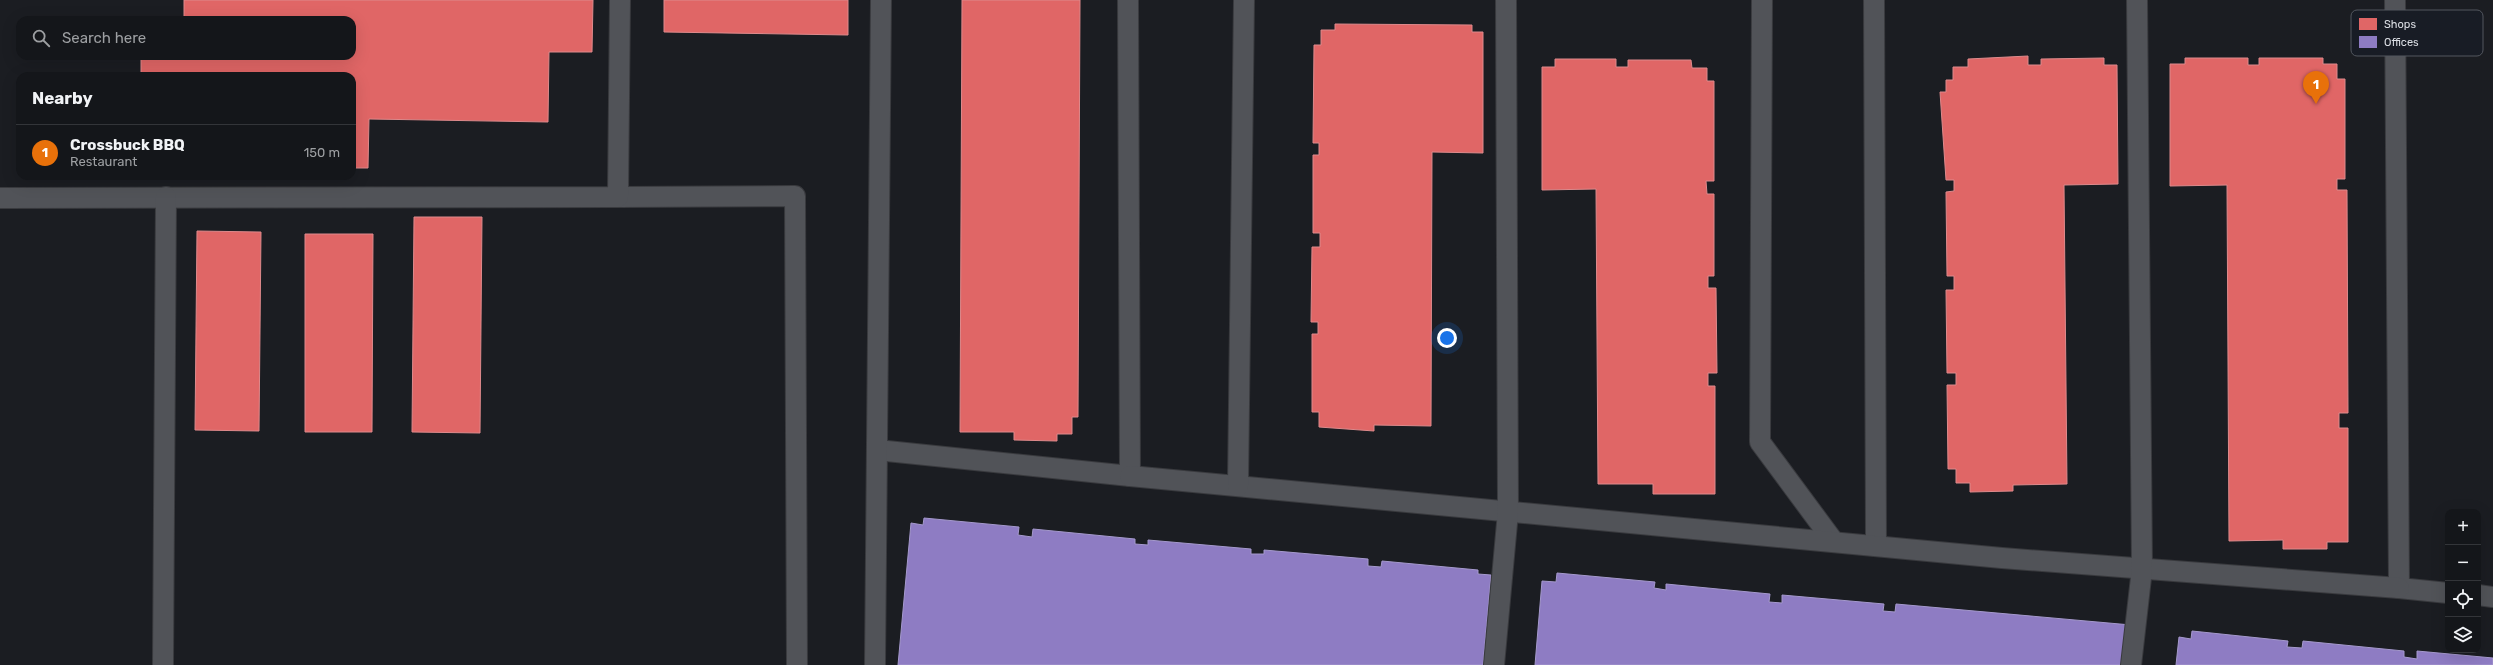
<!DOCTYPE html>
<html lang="en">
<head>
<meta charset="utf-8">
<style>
	body { margin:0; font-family:Rubik,sans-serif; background:#212327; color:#f1f3f6 }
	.controls { position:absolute; right:12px; bottom:12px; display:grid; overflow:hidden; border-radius:8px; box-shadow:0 4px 16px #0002 }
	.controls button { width:36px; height:36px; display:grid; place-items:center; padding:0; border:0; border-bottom:1px solid #333539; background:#14161a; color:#f1f3f6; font:20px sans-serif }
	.you { position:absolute; left:1447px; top:338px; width:14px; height:14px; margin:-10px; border:3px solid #fff; border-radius:50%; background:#1a73e8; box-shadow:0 0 0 6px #1a73e833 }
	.badge { display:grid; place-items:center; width:26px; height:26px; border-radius:50%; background:#989aa0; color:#fff; font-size:13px; font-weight:700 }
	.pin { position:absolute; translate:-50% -33px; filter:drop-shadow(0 1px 2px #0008) }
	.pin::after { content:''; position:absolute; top:21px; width:14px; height:12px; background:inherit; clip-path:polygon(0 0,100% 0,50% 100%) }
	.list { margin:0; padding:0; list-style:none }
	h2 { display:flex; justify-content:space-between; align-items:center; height:52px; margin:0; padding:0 16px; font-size:17px }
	h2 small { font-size:13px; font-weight:400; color:#9d9fa2 }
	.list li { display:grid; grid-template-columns:26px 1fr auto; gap:12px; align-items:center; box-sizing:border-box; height:56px; padding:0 16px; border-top:1px solid #333539 }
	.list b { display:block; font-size:15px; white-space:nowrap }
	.list p { margin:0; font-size:13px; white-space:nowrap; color:#9d9fa2 }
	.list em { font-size:13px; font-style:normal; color:#9d9fa2 }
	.icon { flex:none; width:22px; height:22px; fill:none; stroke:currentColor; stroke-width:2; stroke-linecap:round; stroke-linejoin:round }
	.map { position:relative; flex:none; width:2493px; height:665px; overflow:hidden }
	.search { position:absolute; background:#14161a; box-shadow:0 4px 16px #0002; left:16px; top:16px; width:340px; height:44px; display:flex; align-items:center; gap:10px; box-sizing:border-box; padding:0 14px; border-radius:12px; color:#9d9fa2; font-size:15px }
	.panel { position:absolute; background:#14161a; box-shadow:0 4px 16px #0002; left:16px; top:72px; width:340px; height:108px; border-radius:12px }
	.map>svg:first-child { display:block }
	.shops { fill:#e06666; stroke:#de8a8c }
	.offices { fill:#8e7cc3; stroke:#a599cd }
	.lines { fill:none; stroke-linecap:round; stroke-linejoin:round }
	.lane-casing { stroke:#393a3e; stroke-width:22 }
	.lane { stroke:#515358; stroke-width:20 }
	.key { fill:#181c25; stroke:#52565e; stroke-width:1 }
	.key-label { font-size:11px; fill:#dbdee4 }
</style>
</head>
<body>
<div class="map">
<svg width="2493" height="665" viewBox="0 0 2493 665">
	<rect width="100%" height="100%" fill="#1b1d22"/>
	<!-- shops -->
	<g class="shops">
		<path d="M184,0H593L592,52H549L548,122L369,119L368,168H352V76H141V56H352V20H184Z"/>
		<path d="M664,0H848V35L664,32Z"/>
		<path d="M962,0H1080L1078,417H1072V434H1057V441L1014,440V432H960Z"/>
		<path d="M1335,24L1472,25V32H1483V153L1432,152L1431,426L1374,425V431L1319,427V412H1312V334H1318V322H1311L1312,247H1320V233H1313V155H1319V143H1313L1314,45H1321V30H1335Z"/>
		<path d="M2028,56V65H2041V59L2104,58V65H2117L2118,184L2064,185L2067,484L2013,485V491L1970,492V483H1956V469H1948L1947,385H1956V373H1947L1946,290H1954V276H1947L1946,192L1954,191V180H1946L1940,92H1946V80H1953V67H1968V59Z"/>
		<path d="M2185,58H2248V65H2259V58H2323V64H2337V79H2345V179H2337V190H2347L2348,413H2339V428H2348V542H2327V549H2283V540L2229,541L2227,185L2170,186V64H2185Z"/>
		<path d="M1555,59H1616V67H1628V60H1691L1692,68H1707V81H1714V181H1706L1707,194H1714V276H1708V288H1716L1717,373H1708V386H1715V494H1653V484H1598L1596,189L1542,190V67H1555Z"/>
		<path d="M414,217H482L480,433L412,432Z"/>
		<path d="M197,231L261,232L259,431L195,430Z"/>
		<path d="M305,234H373L372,432H305Z"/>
	</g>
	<!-- offices -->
	<g class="offices">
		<path d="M924,518L1019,527L1018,535L1032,537L1033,529L1135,539V544L1148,545V540L1251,549V554H1264V550L1368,559V566L1381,567L1382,561L1478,570V574L1491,575L1483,665H898L911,523L923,525Z"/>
		<path d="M1557,573L1655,582L1654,588L1666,590V584L1770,594L1769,602L1782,603V595L1884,604L1883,611L1895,612L1896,604L2131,625L2128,665H1535L1542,581L1556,582Z"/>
		<path d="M2192,631L2288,641L2287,647L2302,648L2303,641L2404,651V657L2417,659V651L2493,658V665H2176L2179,637L2191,639Z"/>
	</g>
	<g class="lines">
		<!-- lane casing -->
		<g class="lane-casing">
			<g id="lane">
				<path d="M1762,0L1760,442L1834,542"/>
				<path d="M1874,0L1876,546"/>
				<path d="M2395,0L2399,588L2448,593"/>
				<path d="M618,197L795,196L797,665"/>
				<path d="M0,198L618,197L620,0"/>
				<path d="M877,450L1130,476L1128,0"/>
				<path d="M1130,476L2002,558L2399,588"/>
				<path d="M1238,486L1244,0"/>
				<path d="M2478,595L2493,597"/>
				<path d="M163,665L166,197"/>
				<path d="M875,665L881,0"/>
				<path d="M1494,665L1508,512L1506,0"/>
				<path d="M2131,665L2142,569L2137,0"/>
			</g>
		</g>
		<!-- lane -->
		<use href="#lane" class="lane"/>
	</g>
	<!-- legend -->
	<rect x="2351" y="10" width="132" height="46" rx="6" class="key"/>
	<rect x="2359" y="18" width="18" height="12" fill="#e06666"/>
	<rect x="2359" y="36" width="18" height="12" fill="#8e7cc3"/>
	<g class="key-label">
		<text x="2384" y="28">Shops</text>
		<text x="2384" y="46">Offices</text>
	</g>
</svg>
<div class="controls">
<button>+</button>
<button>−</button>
<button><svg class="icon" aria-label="locate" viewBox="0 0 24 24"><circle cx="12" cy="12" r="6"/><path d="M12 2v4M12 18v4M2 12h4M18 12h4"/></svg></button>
<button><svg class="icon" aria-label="layers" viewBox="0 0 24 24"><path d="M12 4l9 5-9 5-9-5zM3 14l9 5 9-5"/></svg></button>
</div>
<div class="you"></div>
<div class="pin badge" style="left:2316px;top:104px;background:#e8710a">1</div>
<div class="search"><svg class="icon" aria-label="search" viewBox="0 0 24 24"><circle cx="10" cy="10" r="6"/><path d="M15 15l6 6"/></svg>Search here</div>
<section class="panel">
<h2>Nearby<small></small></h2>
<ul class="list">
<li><span class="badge" style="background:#e8710a">1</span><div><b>Crossbuck BBQ</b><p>Restaurant</p></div><em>150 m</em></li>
</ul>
</section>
</div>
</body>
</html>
